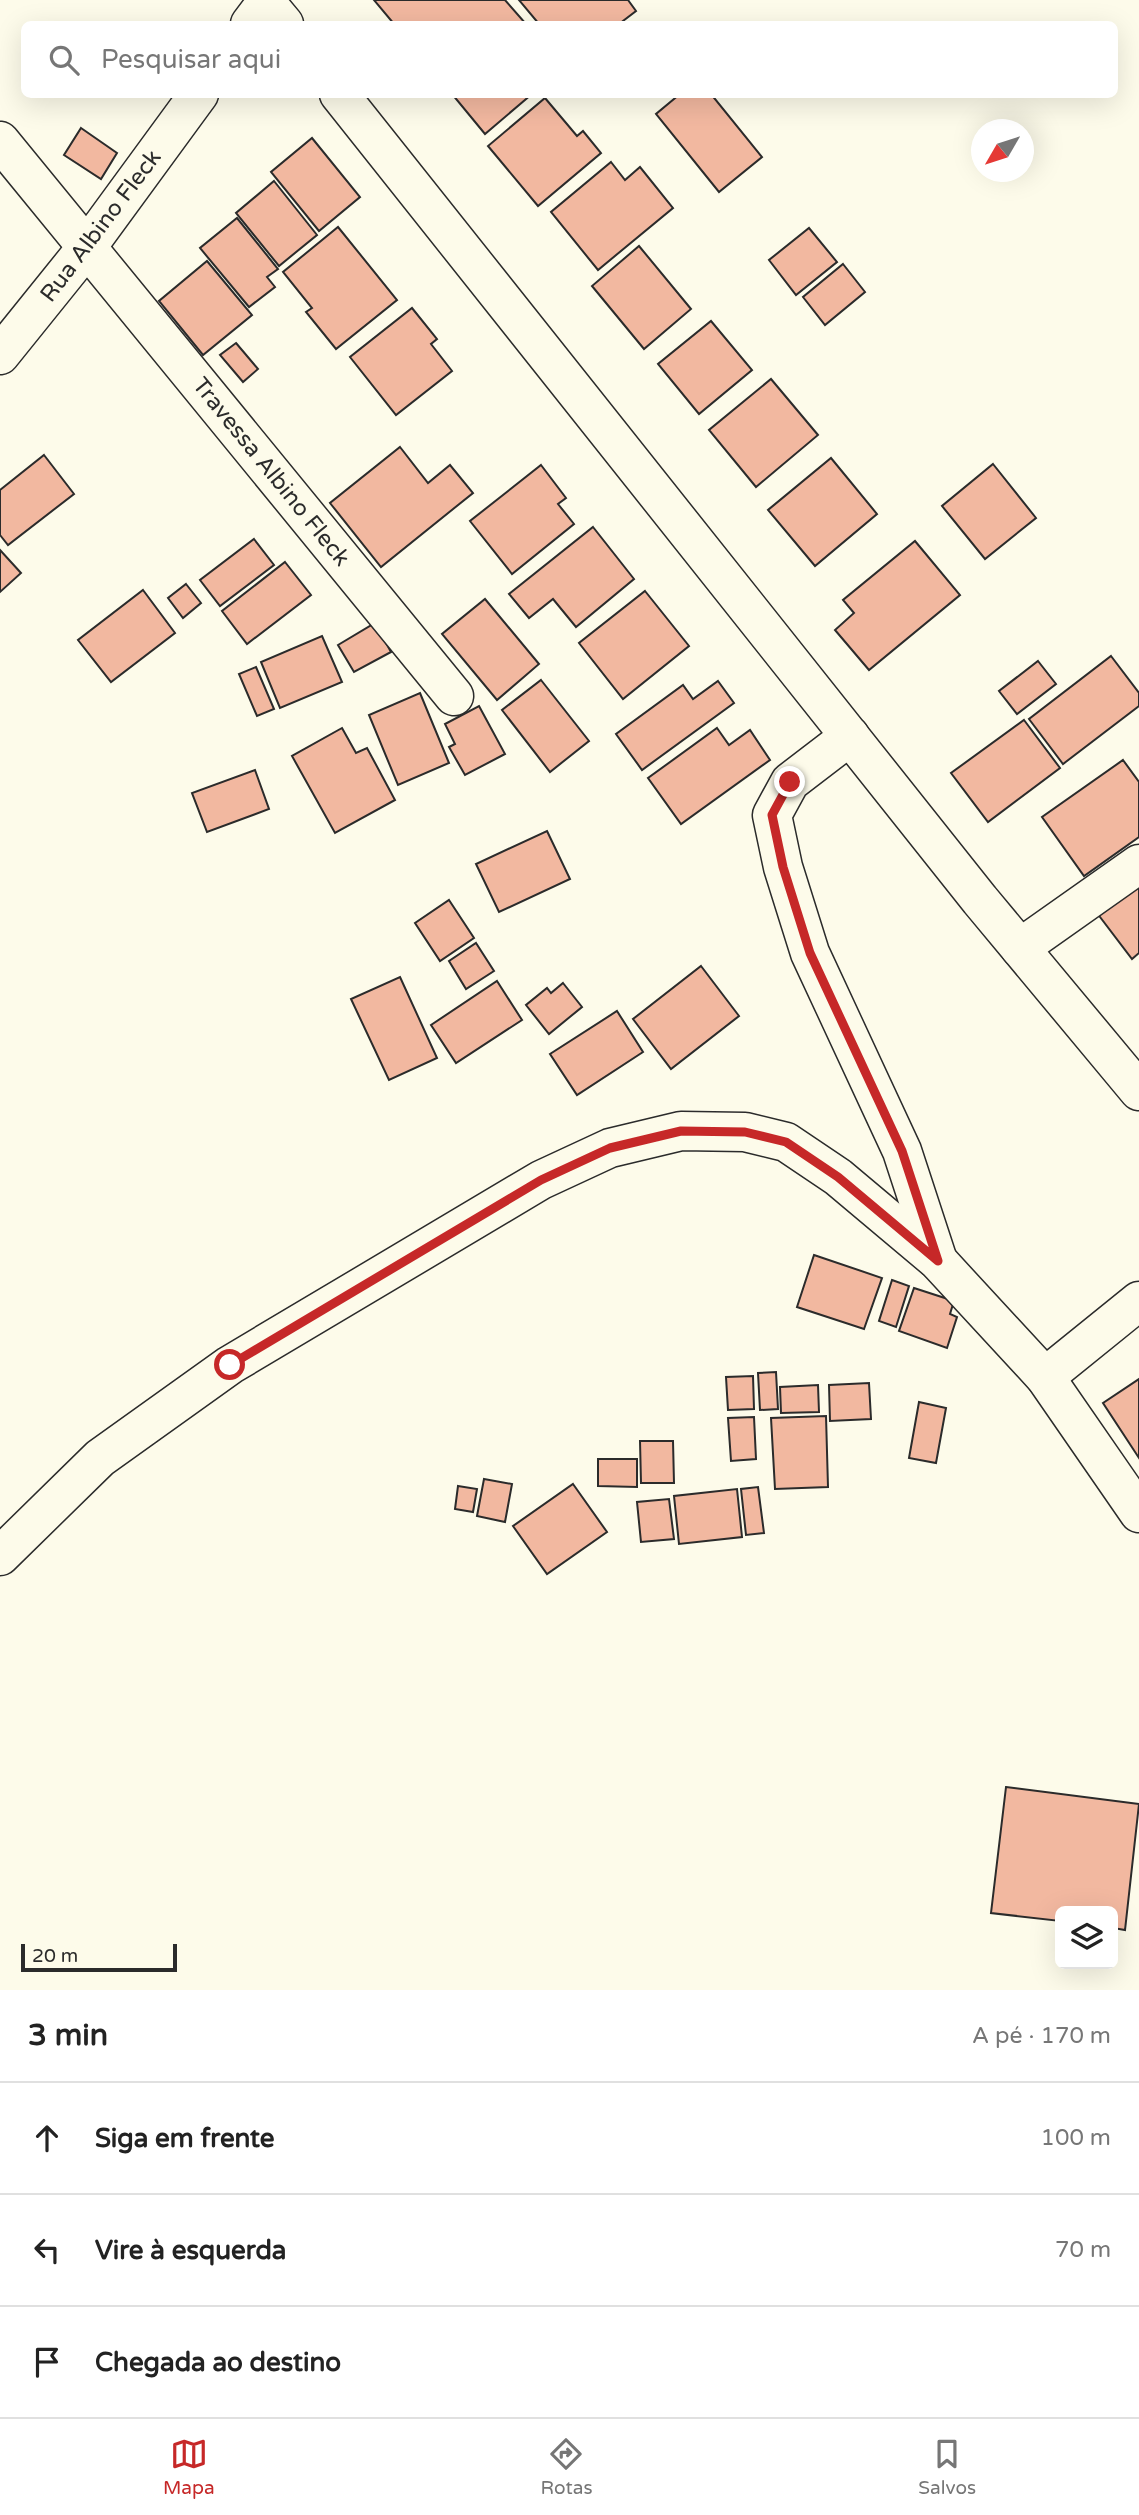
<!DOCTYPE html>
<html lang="pt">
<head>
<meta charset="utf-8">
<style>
	body { margin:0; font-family:"Varela Round",sans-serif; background:#f2f2f2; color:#222 }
	.controls { position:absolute; right:21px; bottom:21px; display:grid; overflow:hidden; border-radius:10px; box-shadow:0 7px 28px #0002 }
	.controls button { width:63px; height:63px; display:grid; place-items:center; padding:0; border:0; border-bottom:2px solid #e0e0e0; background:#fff; color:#222; font:35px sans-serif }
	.compass { position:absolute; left:971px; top:119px; width:63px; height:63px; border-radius:50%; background:#fff; box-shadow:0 7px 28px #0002; rotate:231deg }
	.scale { position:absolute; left:21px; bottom:18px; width:156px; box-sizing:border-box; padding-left:7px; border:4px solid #2b2b2b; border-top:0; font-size:19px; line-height:24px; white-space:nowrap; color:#2b2b2b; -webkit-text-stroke:5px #fdfbea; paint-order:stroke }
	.stop { position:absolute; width:21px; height:21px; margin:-16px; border:5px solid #c62828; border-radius:50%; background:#fff }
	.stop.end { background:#c62828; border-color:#fff; box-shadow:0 2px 7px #0008 }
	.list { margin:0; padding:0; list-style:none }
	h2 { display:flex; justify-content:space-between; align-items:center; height:91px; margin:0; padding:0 28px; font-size:30px }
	h2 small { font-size:23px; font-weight:400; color:#767676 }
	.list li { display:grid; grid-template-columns:46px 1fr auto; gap:21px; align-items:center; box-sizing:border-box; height:112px; padding:0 28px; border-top:2px solid #e0e0e0 }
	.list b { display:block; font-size:26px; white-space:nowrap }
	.list em { font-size:23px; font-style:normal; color:#767676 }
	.icon { flex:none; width:38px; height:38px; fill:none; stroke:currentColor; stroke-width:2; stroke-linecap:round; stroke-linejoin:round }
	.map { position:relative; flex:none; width:1139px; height:1990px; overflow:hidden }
	.search { position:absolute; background:#fff; box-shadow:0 7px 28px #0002; left:21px; right:21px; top:21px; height:77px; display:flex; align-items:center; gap:18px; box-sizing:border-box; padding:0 24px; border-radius:10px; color:#767676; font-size:26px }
	.sheet { height:427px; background:#fff }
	nav { display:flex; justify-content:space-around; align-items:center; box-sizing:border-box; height:98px; border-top:2px solid #e0e0e0; background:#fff; font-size:19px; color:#767676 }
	nav a { display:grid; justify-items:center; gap:4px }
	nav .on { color:#c62828 }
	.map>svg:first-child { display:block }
	.building { fill:#f2b8a0; stroke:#2b2b2b; stroke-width:2 }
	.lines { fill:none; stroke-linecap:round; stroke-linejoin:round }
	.minor-casing { stroke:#2b2b2b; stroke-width:41 }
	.tertiary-casing { stroke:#2b2b2b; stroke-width:41 }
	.minor { stroke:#fdfbea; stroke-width:38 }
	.tertiary { stroke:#fdfbea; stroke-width:38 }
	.route { stroke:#c62828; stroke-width:9 }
	.labels { text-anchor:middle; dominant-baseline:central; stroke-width:5; stroke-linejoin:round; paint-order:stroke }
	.street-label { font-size:23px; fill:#2b2b2b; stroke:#fdfbea }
</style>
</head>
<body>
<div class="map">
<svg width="1139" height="1990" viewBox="0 0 1139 1990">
	<rect width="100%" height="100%" fill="#fdfbea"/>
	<!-- building -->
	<g class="building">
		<path d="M374,0H505L526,24H394Z"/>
		<path d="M519,0H628L636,11L619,24H539Z"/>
		<path d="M452,94H532L485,134Z"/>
		<path d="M680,94H711L762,157L719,192L656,114Z"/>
		<path d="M545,98L577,136L583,131L601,153L538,206L488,146Z"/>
		<path d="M81,128L117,153L101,179L64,155Z"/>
		<path d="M312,138L360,197L319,231L271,172Z"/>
		<path d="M611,162L625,180L640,167L673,208L598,270L551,212Z"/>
		<path d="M274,181L317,235L279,266L236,213Z"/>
		<path d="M237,218L278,269L267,277L275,287L249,307L200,248Z"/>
		<path d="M338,227L397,300L336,349L306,312L312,308L283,272Z"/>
		<path d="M809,228L837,262L796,295L769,260Z"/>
		<path d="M639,246L691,309L644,349L592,286Z"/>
		<path d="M207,261L252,315L203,355L159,301Z"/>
		<path d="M843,264L865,292L825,325L803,297Z"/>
		<path d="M412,308L437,339L431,344L452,371L396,415L350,357Z"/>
		<path d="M711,321L752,370L699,414L658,364Z"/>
		<path d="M236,343L258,369L243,382L220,355Z"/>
		<path d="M771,379L818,435L756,487L709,430Z"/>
		<path d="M400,447L428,483L450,465L473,493L381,567L330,503Z"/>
		<path d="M44,455L74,494L8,545L0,535V490Z"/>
		<path d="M831,458L877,514L815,566L768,510Z"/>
		<path d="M993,464L1036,518L985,559L942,506Z"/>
		<path d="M541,465L566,498L558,504L574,524L512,574L470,521Z"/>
		<path d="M593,527L634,579L576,627L553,599L529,618L509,594Z"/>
		<path d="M254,539L274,565L220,606L200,580Z"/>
		<path d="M915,541L960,595L869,670L835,630L854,613L843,600Z"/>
		<path d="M0,550L21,573L0,592Z"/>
		<path d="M285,562L311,595L247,644L222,611Z"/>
		<path d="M186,584L201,603L183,618L168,598Z"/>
		<path d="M143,590L175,633L111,682L78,640Z"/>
		<path d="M645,591L689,646L623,699L579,643Z"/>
		<path d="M485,599L539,664L497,700L442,634Z"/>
		<path d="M375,623L391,652L354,672L338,645Z"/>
		<path d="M322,636L342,682L280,708L261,662Z"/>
		<path d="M1111,656L1139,693V706L1063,764L1029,719Z"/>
		<path d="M1038,661L1056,684L1017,714L999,691Z"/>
		<path d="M256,667L274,709L257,716L239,674Z"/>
		<path d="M541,680L589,741L550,772L502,710Z"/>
		<path d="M718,681L734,703L642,770L616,734L683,685L693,699Z"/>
		<path d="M420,693L449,763L398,785L369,715Z"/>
		<path d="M479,706L505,754L465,775L449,747L455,744L445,724Z"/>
		<path d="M1024,720L1060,768L988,822L951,773Z"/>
		<path d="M342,728L356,753L367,748L395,800L335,833L292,756Z"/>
		<path d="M717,728L729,745L750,730L770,760L681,824L648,778Z"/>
		<path d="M1123,760L1139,782V837L1084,876L1042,817Z"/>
		<path d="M255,770L269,809L207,832L192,793Z"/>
		<path d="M547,831L570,879L499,912L476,864Z"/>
		<path d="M1139,881V953L1132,959L1097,913Z"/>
		<path d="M449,900L474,938L440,961L415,923Z"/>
		<path d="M476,943L494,971L466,989L449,961Z"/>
		<path d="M701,966L739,1016L671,1069L633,1019Z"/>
		<path d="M400,977L437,1058L389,1080L351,999Z"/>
		<path d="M497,981L522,1020L456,1063L431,1025Z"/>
		<path d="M563,983L582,1007L549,1034L526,1005L547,988L551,993Z"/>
		<path d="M617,1011L643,1052L577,1095L550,1054Z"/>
		<path d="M814,1255L882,1278L864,1329L797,1307Z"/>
		<path d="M892,1280L909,1286L896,1327L879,1321Z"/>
		<path d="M914,1288L954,1301L950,1314L957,1317L947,1348L899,1331Z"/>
		<path d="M776,1372L778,1409L760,1410L758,1373Z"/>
		<path d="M753,1376L754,1409L728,1410L726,1377Z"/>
		<path d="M1139,1379V1458L1103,1403Z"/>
		<path d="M869,1383L871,1419L830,1421L829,1385Z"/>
		<path d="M818,1385L819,1412L781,1413L780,1387Z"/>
		<path d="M919,1402L946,1408L936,1463L909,1458Z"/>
		<path d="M826,1416L828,1487L775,1489L771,1418Z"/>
		<path d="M754,1417L756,1459L731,1461L728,1418Z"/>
		<path d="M640,1441H673L674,1483H641Z"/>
		<path d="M598,1459H637V1487L598,1486Z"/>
		<path d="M484,1479L512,1484L505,1522L477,1516Z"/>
		<path d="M573,1484L607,1532L547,1574L513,1526Z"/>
		<path d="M458,1486L477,1489L473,1512L455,1509Z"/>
		<path d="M758,1487L764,1533L746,1535L741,1489Z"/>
		<path d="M737,1489L742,1537L679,1544L674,1496Z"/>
		<path d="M669,1499L674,1539L641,1542L637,1502Z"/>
		<path d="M1006,1787L1139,1804L1125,1930L1113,1928V1911H1060V1921L991,1913Z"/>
	</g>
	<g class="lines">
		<!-- minor casing -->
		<g class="minor-casing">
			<g id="minor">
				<path d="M264,0L284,24"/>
				<path d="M339,94L980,900L1139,1091"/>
				<path d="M0,141L454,696"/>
				<path d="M850,736L790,782L772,815L783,867L810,953L902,1151L938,1261"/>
				<path d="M1020,948L1139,864"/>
				<path d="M1045,1377L1139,1301"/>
				<path d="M0,1556L100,1458L230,1365L541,1180L610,1148L681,1131L745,1132L786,1142L838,1177L938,1261L1045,1377L1139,1513"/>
			</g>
		</g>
		<!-- tertiary casing -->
		<g class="tertiary-casing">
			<g id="tertiary">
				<path d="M250,24L268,0"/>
				<path d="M0,355L87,247L199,94"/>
			</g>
		</g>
		<!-- minor -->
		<use href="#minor" class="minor"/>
		<!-- tertiary -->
		<use href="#tertiary" class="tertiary"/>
	</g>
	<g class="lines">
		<!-- route -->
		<path class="route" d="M230,1365L541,1180L610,1148L681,1131L745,1132L786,1142L838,1177L938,1261L902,1151L810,953L783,867L772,815L790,782"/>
	</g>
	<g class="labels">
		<!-- street labels -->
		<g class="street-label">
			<text transform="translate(101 226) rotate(-53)">Rua Albino Fleck</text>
			<text transform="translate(271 472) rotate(51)">Travessa Albino Fleck</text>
		</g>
	</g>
</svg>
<div class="controls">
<button><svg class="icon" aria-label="layers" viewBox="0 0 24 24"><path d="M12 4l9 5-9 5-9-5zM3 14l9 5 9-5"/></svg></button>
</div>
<svg class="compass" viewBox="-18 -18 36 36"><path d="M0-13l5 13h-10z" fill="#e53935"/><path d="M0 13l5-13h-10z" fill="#767676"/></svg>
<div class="scale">20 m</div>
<div class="stop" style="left:230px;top:1365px"></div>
<div class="stop end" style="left:790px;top:782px"></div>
<div class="search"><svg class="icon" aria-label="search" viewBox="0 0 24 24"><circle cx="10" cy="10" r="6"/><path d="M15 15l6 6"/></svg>Pesquisar aqui</div>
</div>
<section class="sheet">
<h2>3 min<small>A pé · 170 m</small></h2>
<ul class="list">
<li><svg class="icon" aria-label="ahead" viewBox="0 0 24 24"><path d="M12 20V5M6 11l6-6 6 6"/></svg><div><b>Siga em frente</b></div><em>100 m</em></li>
<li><svg class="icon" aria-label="left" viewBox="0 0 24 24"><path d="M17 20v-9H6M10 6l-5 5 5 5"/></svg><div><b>Vire à esquerda</b></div><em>70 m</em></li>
<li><svg class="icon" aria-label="arrive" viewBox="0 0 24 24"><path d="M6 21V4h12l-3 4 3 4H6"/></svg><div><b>Chegada ao destino</b></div></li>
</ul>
</section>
<nav>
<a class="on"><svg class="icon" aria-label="map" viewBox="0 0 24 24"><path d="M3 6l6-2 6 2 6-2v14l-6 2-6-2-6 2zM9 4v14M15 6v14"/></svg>Mapa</a>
<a><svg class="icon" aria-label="directions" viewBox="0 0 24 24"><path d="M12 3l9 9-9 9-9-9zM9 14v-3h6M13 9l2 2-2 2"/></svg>Rotas</a>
<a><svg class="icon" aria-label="saved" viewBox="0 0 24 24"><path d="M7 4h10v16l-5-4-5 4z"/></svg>Salvos</a>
</nav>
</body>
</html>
